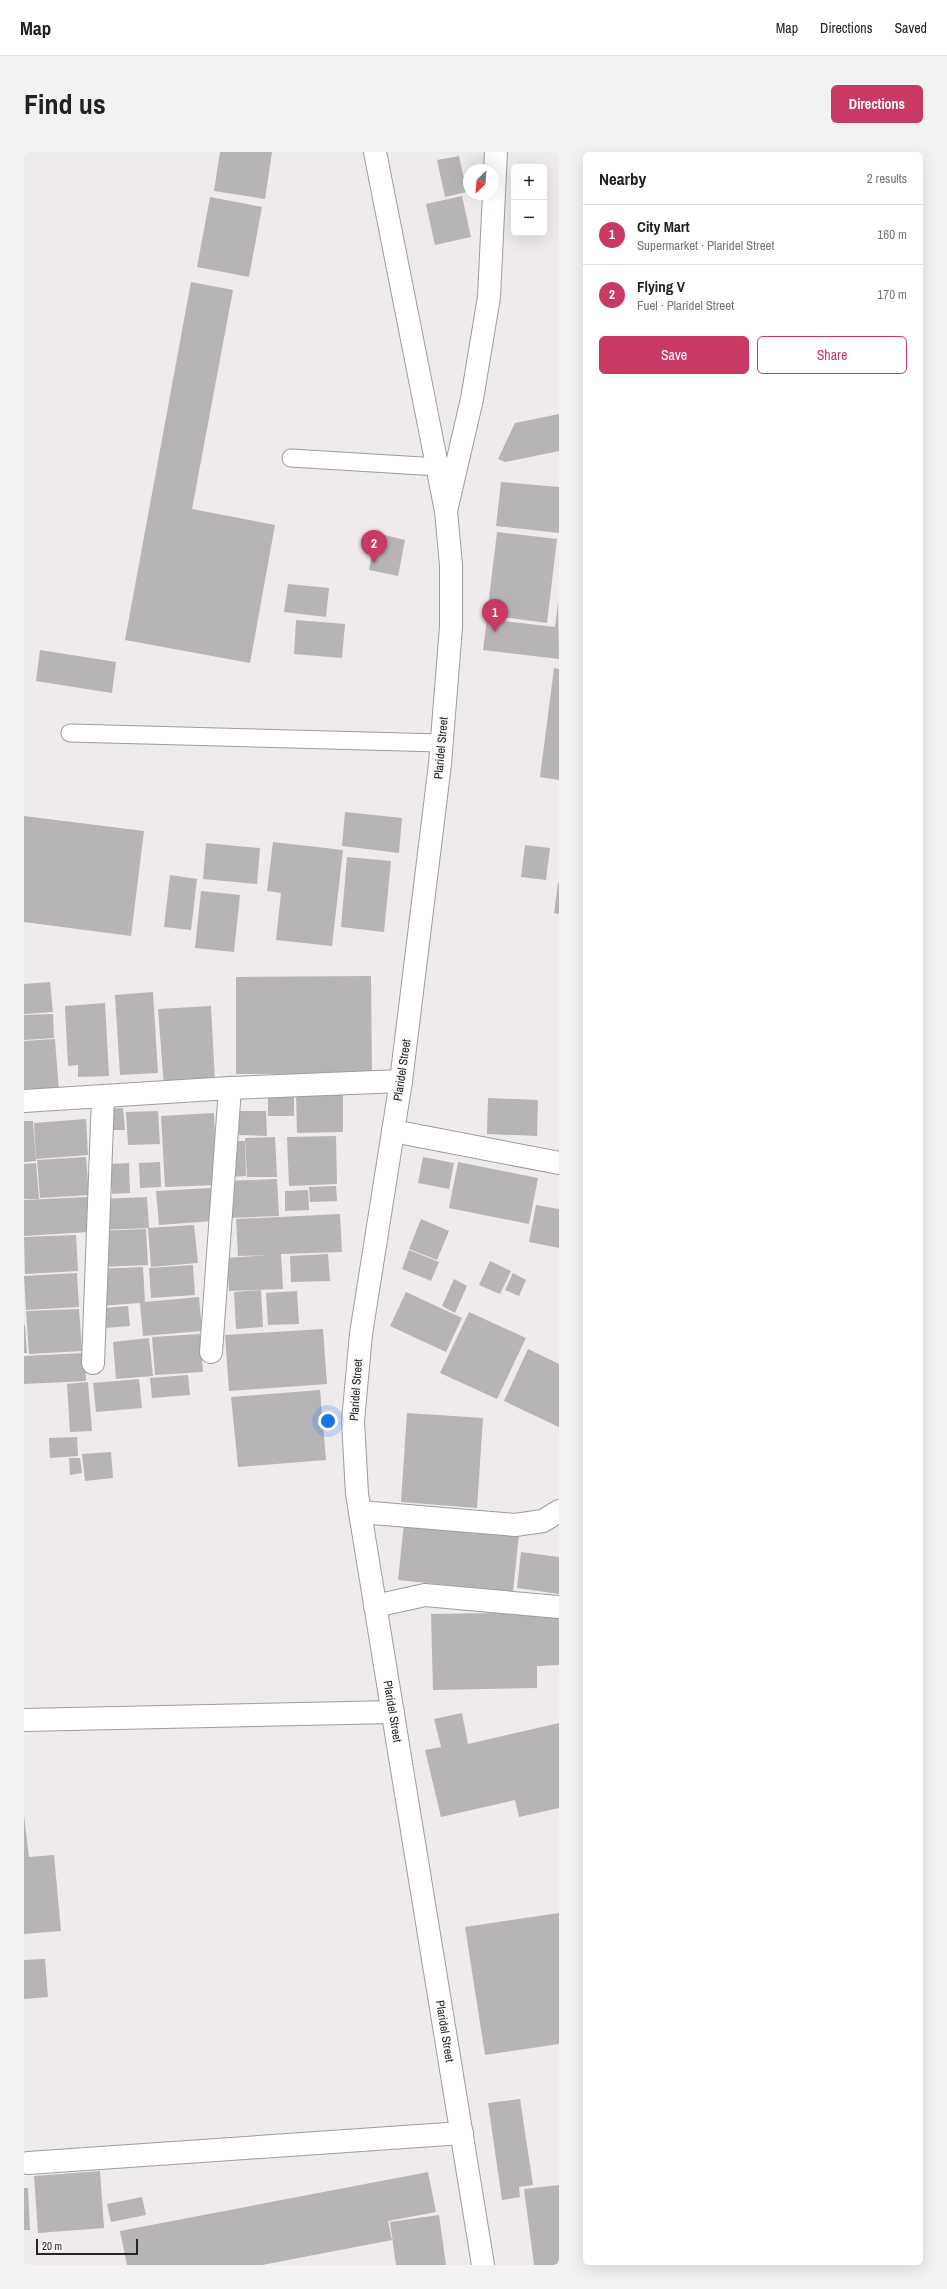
<!DOCTYPE html>
<html lang="en">
<head>
<meta charset="utf-8">
<style>
	body { margin:0; font-family:"Archivo Narrow",sans-serif; background:#f2f2f2; color:#222 }
	.controls { position:absolute; right:12px; top:12px; display:grid; overflow:hidden; border-radius:6px; box-shadow:0 4px 16px #0002 }
	.controls button { width:36px; height:36px; display:grid; place-items:center; padding:0; border:0; border-bottom:1px solid #e0e0e0; background:#fff; color:#222; font:20px sans-serif }
	.compass { position:absolute; left:439px; top:12px; width:36px; height:36px; border-radius:50%; background:#fff; box-shadow:0 4px 16px #0002; rotate:205deg }
	.scale { position:absolute; left:12px; bottom:10px; width:102px; box-sizing:border-box; padding-left:4px; border:2px solid #262526; border-top:0; font-size:11px; line-height:14px; white-space:nowrap; color:#262526; -webkit-text-stroke:3px #fbf8fb; paint-order:stroke }
	.you { position:absolute; left:304px; top:1269px; width:14px; height:14px; margin:-10px; border:3px solid #fff; border-radius:50%; background:#1a73e8; box-shadow:0 0 0 6px #1a73e833 }
	.badge { display:grid; place-items:center; width:26px; height:26px; border-radius:50%; background:#c83a64; color:#fff; font-size:13px; font-weight:700 }
	.pin { position:absolute; translate:-50% -33px; filter:drop-shadow(0 1px 2px #0008) }
	.pin::after { content:''; position:absolute; top:21px; width:14px; height:12px; background:inherit; clip-path:polygon(0 0,100% 0,50% 100%) }
	.list { margin:0; padding:0; list-style:none }
	h2 { display:flex; justify-content:space-between; align-items:center; height:52px; margin:0; padding:0 16px; font-size:17px }
	h2 small { font-size:13px; font-weight:400; color:#767676 }
	.list li { display:grid; grid-template-columns:26px 1fr auto; gap:12px; align-items:center; box-sizing:border-box; height:60px; padding:0 16px; border-top:1px solid #e0e0e0 }
	.list b { display:block; font-size:15px; white-space:nowrap }
	.list p { margin:0; font-size:13px; white-space:nowrap; color:#767676 }
	.list em { font-size:13px; font-style:normal; color:#767676 }
	.actions { display:flex; gap:8px; padding:12px 16px }
	.actions a { flex:1; padding:9px 0; border:1px solid #c83a64; border-radius:6px; text-align:center; font-size:14px; color:#c83a64 }
	.actions .main { background:#c83a64; color:#fff }
	.map { position:relative; flex:none; width:535px; height:2113px; overflow:hidden; border-radius:6px }
	header { display:flex; align-items:center; gap:24px; box-sizing:border-box; height:56px; padding:0 20px; background:#fff; border-bottom:1px solid #e0e0e0 }
	header strong { font-size:19px }
	nav { display:flex; gap:22px; margin-inline-start:auto; font-size:14px }
	.intro { display:flex; align-items:center; justify-content:space-between; box-sizing:border-box; height:96px; padding:0 24px }
	h1 { margin:0; font-size:28px }
	.button { padding:10px 18px; border-radius:6px; background:#c83a64; color:#fff; font-size:14px; font-weight:700 }
	main { display:flex; gap:24px; padding:0 24px }
	aside { flex:1; background:#fff; border-radius:6px; box-shadow:0 4px 16px #0002 }
	.map>svg:first-child { display:block }
	.building { fill:#b7b4b7 }
	.lines { fill:none; stroke-linecap:round; stroke-linejoin:round }
	.lane-casing { stroke:#9f9c9f; stroke-width:19 }
	.street-casing { stroke:#9f9c9f; stroke-width:24 }
	.secondary-casing { stroke:#9f9c9f; stroke-width:24 }
	.lane { stroke:#fff; stroke-width:17 }
	.street { stroke:#fff; stroke-width:22 }
	.secondary { stroke:#fff; stroke-width:22 }
	.labels { text-anchor:middle; dominant-baseline:central; stroke-width:4; stroke-linejoin:round; paint-order:stroke }
	.street-label { font-size:12px; fill:#262526; stroke:#fbf8fb }
</style>
</head>
<body>
<header>
<strong>Map</strong>
<nav><a>Map</a><a>Directions</a><a>Saved</a></nav>
</header>
<div class="intro"><h1>Find us</h1><a class="button">Directions</a></div>
<main>
<div class="map">
<svg width="535" height="2113" viewBox="0 0 535 2113">
	<rect width="100%" height="100%" fill="#eeeaee"/>
	<!-- building -->
	<g class="building">
		<path d="M196,0H248L241,47L190,39Z"/>
		<path d="M435,4L443,40L421,45L413,8Z"/>
		<path d="M438,44L447,85L411,93L402,52Z"/>
		<path d="M186,45L238,55L225,125L173,115Z"/>
		<path d="M167,130L209,138L168,357L251,373L226,511L101,488Z"/>
		<path d="M535,262V299L481,310L474,307L491,271Z"/>
		<path d="M477,330L535,335V381L472,374Z"/>
		<path d="M473,380L533,387L523,471L463,463Z"/>
		<path d="M352,381L381,388L374,424L345,418Z"/>
		<path d="M264,432L305,436L302,465L260,460Z"/>
		<path d="M534,450L535,507L459,498L463,467L531,475Z"/>
		<path d="M272,468L321,472L318,506L270,502Z"/>
		<path d="M16,498L92,510L88,541L12,529Z"/>
		<path d="M530,516L535,517V628L516,625Z"/>
		<path d="M321,660L378,666L375,701L318,694Z"/>
		<path d="M0,664L120,679L107,784L0,770Z"/>
		<path d="M249,690L319,698L308,794L252,788L257,741L243,739Z"/>
		<path d="M182,691L236,696L233,732L179,727Z"/>
		<path d="M501,693L526,696L522,728L497,725Z"/>
		<path d="M323,705L367,709L360,780L317,775Z"/>
		<path d="M146,723L173,727L167,778L140,775Z"/>
		<path d="M534,731H535V762L530,761Z"/>
		<path d="M177,739L216,743L210,800L171,796Z"/>
		<path d="M347,824L348,922H212V825Z"/>
		<path d="M26,830L29,860L0,862V832Z"/>
		<path d="M129,840L134,921L96,923L91,843Z"/>
		<path d="M81,851L85,924L54,925V913L44,914L41,854Z"/>
		<path d="M187,854L191,931L140,935L134,857Z"/>
		<path d="M29,862L30,886L0,888V863Z"/>
		<path d="M31,887L35,940L0,942V889Z"/>
		<path d="M319,940V980L273,981L272,941Z"/>
		<rect x="244" y="942" width="26" height="22"/>
		<path d="M464,946L514,948L513,984L463,982Z"/>
		<path d="M99,956L101,978H82L81,957Z"/>
		<path d="M134,959L136,992L104,993L102,960Z"/>
		<path d="M214,959H242L243,984L215,983Z"/>
		<path d="M190,961L193,1033L141,1035L137,964Z"/>
		<path d="M62,967L64,1003L12,1007L10,971Z"/>
		<path d="M0,969H9L12,1009L0,1010Z"/>
		<path d="M312,984L313,1032L265,1034L263,985Z"/>
		<path d="M251,985L253,1025H223L221,986Z"/>
		<path d="M205,989H221L222,1024L206,1025Z"/>
		<path d="M62,1005L65,1043L16,1046L13,1008Z"/>
		<path d="M399,1005L430,1011L425,1037L394,1031Z"/>
		<path d="M136,1010L137,1035L116,1036L115,1011Z"/>
		<path d="M434,1010L514,1026L505,1072L425,1056Z"/>
		<path d="M12,1011L15,1047H0V1012Z"/>
		<path d="M105,1011L106,1041L88,1042L85,1012Z"/>
		<path d="M253,1027L255,1064L204,1066L203,1029Z"/>
		<path d="M312,1034L313,1049L286,1050L285,1035Z"/>
		<path d="M187,1036L189,1069L135,1073L132,1039Z"/>
		<path d="M284,1038L285,1058L261,1059V1039Z"/>
		<path d="M63,1045L64,1080L0,1084V1048Z"/>
		<path d="M123,1045L125,1076L77,1078L75,1047Z"/>
		<path d="M512,1053L535,1057V1096L505,1090Z"/>
		<path d="M316,1062L318,1100L257,1102L259,1137L205,1139L203,1106L246,1103L214,1104L212,1067Z"/>
		<path d="M397,1067L425,1079L413,1108L385,1097Z"/>
		<path d="M170,1073L174,1111L127,1115L124,1076Z"/>
		<path d="M122,1077L124,1113L77,1115L74,1079Z"/>
		<path d="M52,1083L54,1119L1,1122L0,1085Z"/>
		<path d="M385,1098L415,1110L407,1129L378,1117Z"/>
		<path d="M304,1102L306,1129L267,1130L266,1104Z"/>
		<path d="M466,1109L487,1119L476,1142L455,1133Z"/>
		<path d="M169,1113L171,1143L127,1146L125,1116Z"/>
		<path d="M119,1115L121,1150L175,1145L178,1179L119,1184L116,1151L75,1154L73,1117Z"/>
		<path d="M53,1121L55,1155L2,1158L0,1124Z"/>
		<path d="M489,1121L502,1128L495,1144L481,1138Z"/>
		<path d="M430,1127L443,1134L431,1161L418,1154Z"/>
		<path d="M237,1138L239,1175L212,1177L210,1140Z"/>
		<path d="M273,1139L275,1172L244,1173L242,1141Z"/>
		<path d="M382,1140L438,1166L422,1200L366,1174Z"/>
		<path d="M104,1154L106,1174L81,1176L79,1156Z"/>
		<path d="M55,1157L58,1199L5,1202L2,1159Z"/>
		<path d="M445,1160L502,1186L473,1247L416,1221Z"/>
		<path d="M0,1173H1L3,1201H0Z"/>
		<path d="M299,1177L303,1232L205,1239L201,1183Z"/>
		<path d="M176,1182L179,1220L131,1223L128,1185Z"/>
		<path d="M125,1186L129,1224L92,1227L89,1190Z"/>
		<path d="M504,1197L535,1212V1275L480,1249Z"/>
		<path d="M61,1201L62,1229L0,1232V1204Z"/>
		<path d="M164,1223L166,1243L128,1246L126,1226Z"/>
		<path d="M115,1227L118,1256L72,1260L69,1231Z"/>
		<path d="M64,1230L68,1279L46,1280L43,1232Z"/>
		<path d="M296,1238L302,1308L214,1315L207,1245Z"/>
		<path d="M383,1261L459,1266L453,1356L377,1350Z"/>
		<path d="M53,1285L54,1304L26,1306L25,1286Z"/>
		<path d="M87,1300L89,1326L61,1329L58,1302Z"/>
		<path d="M45,1306H56L58,1321L46,1323Z"/>
		<path d="M380,1371L495,1382L489,1440L374,1428Z"/>
		<path d="M497,1400L535,1405V1442L493,1436Z"/>
		<path d="M535,1460V1513L513,1514V1536L409,1538L407,1462Z"/>
		<path d="M438,1561L444,1592L535,1571V1656L495,1665L491,1648L417,1665L401,1598L417,1595L410,1567Z"/>
		<path d="M0,1663L5,1705L30,1703L37,1779L0,1782Z"/>
		<path d="M535,1761V1892L461,1903L441,1775Z"/>
		<path d="M21,1807L24,1845L0,1847V1808Z"/>
		<path d="M496,1947L509,2033L495,2035L496,2045L478,2048L464,1951Z"/>
		<path d="M76,2019L80,2076L14,2081L10,2024Z"/>
		<path d="M404,2020L412,2060L364,2069L368,2088L238,2113H103L96,2079Z"/>
		<path d="M535,2033V2113H510L500,2037Z"/>
		<path d="M0,2036H4L6,2078H0Z"/>
		<path d="M118,2045L122,2063L87,2070L83,2052Z"/>
		<path d="M415,2063L422,2113H372L366,2070Z"/>
	</g>
	<g class="lines">
		<!-- lane casing -->
		<g class="lane-casing">
			<g id="lane">
				<path d="M267,306L414,315"/>
				<path d="M46,581L417,591"/>
			</g>
		</g>
		<!-- street casing -->
		<g class="street-casing">
			<g id="street">
				<path d="M422,359L448,247L465,145L472,0"/>
				<path d="M0,949L206,936L377,929"/>
				<path d="M369,979L535,1011"/>
				<path d="M187,1200L206,936"/>
				<path d="M69,1211L79,945"/>
				<path d="M336,1360L491,1373L519,1369L535,1359"/>
				<path d="M351,1454L401,1443L535,1455"/>
				<path d="M0,1568L369,1560"/>
				<path d="M4,2011L438,1981"/>
			</g>
		</g>
		<!-- secondary casing -->
		<g class="secondary-casing">
			<g id="secondary">
				<path id="s1" d="M351,0L422,359L427,413V475L416,612L377,929L337,1182L329,1269L333,1342L459,2113"/>
			</g>
		</g>
		<!-- lane -->
		<use href="#lane" class="lane"/>
		<!-- street -->
		<use href="#street" class="street"/>
		<!-- secondary -->
		<use href="#secondary" class="secondary"/>
	</g>
	<g class="labels">
		<!-- street labels -->
		<g class="street-label">
			<text transform="translate(417 596) rotate(-85)">Plaridel Street</text>
			<text transform="translate(378 918) rotate(-82)">Plaridel Street</text>
			<text transform="translate(332 1238) rotate(-86)">Plaridel Street</text>
			<text stroke="none"><textPath href="#s1" startOffset="1576">Plaridel Street</textPath></text>
			<text stroke="none"><textPath href="#s1" startOffset="1900">Plaridel Street</textPath></text>
		</g>
	</g>
</svg>
<div class="controls">
<button>+</button>
<button>−</button>
</div>
<svg class="compass" viewBox="-18 -18 36 36"><path d="M0-13l5 13h-10z" fill="#e53935"/><path d="M0 13l5-13h-10z" fill="#767676"/></svg>
<div class="scale">20 m</div>
<div class="you"></div>
<div class="pin badge" style="left:471px;top:480px">1</div>
<div class="pin badge" style="left:350px;top:411px">2</div>
</div>
<aside>
<h2>Nearby<small>2 results</small></h2>
<ul class="list">
<li><span class="badge">1</span><div><b>City Mart</b><p>Supermarket · Plaridel Street</p></div><em>160 m</em></li>
<li><span class="badge">2</span><div><b>Flying V</b><p>Fuel · Plaridel Street</p></div><em>170 m</em></li>
</ul>
<div class="actions"><a class="main">Save</a><a>Share</a></div>
</aside>
</main>
</body>
</html>
